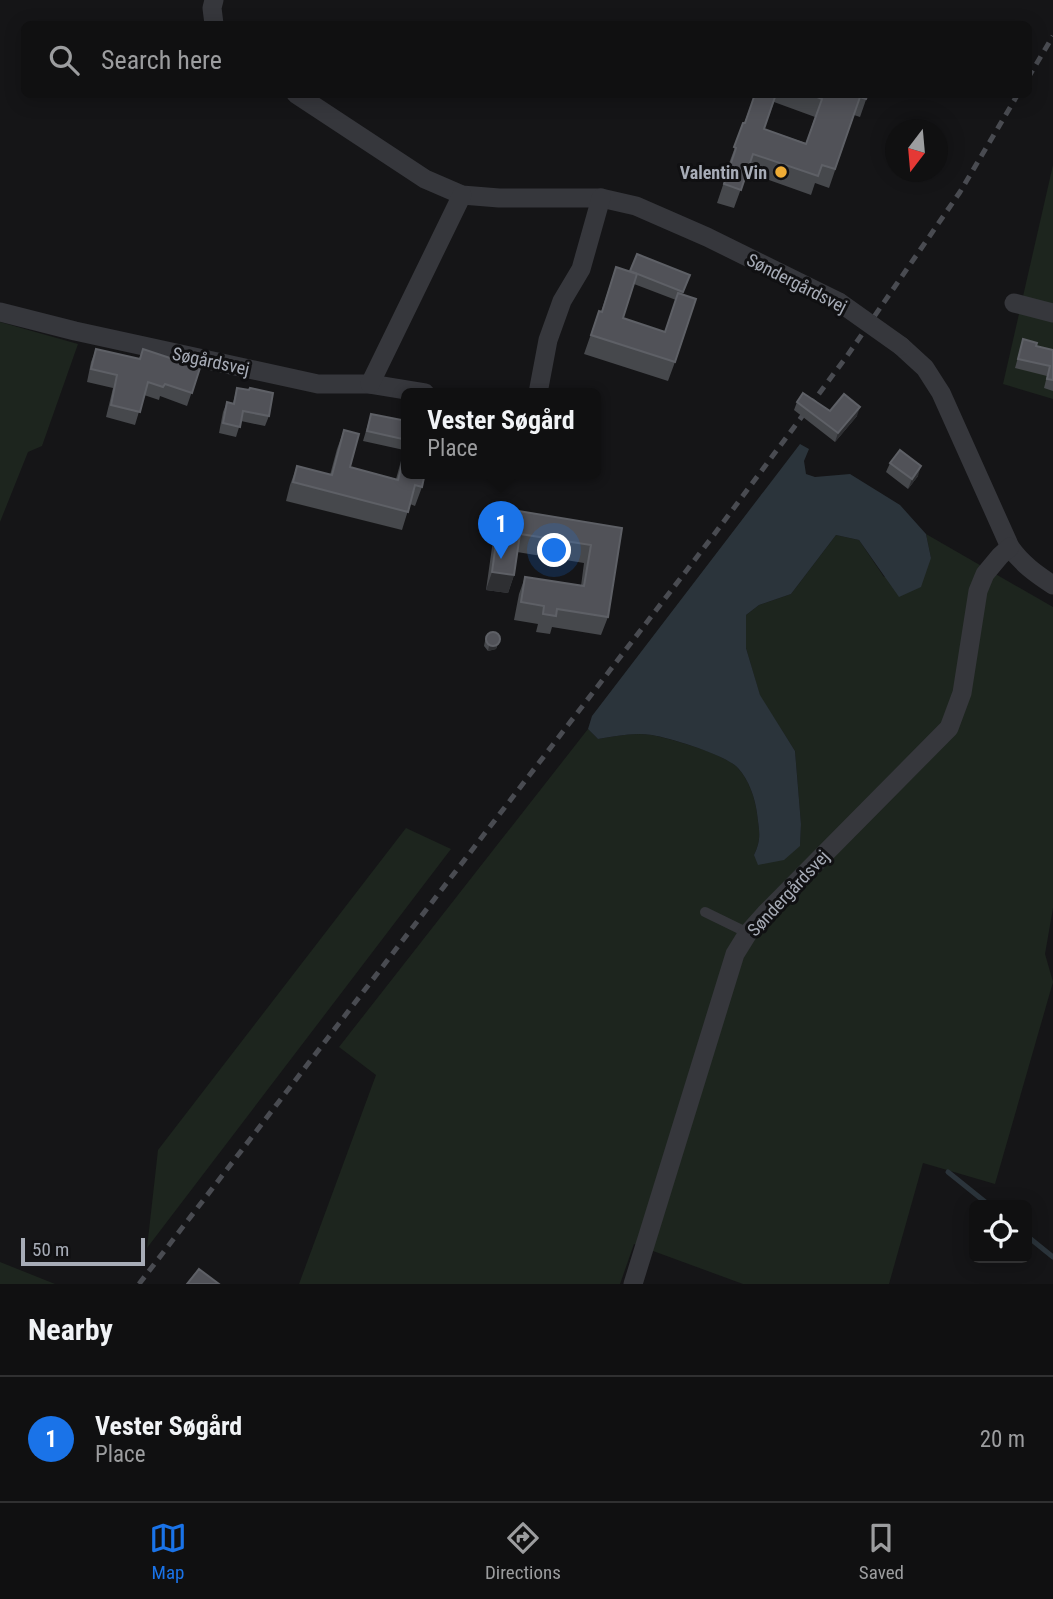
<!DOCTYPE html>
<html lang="en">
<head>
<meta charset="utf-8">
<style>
	body { margin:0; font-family:"Roboto Condensed",sans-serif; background:#19191a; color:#f1f3f6 }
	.controls { position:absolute; right:21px; bottom:21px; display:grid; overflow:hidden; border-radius:10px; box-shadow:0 4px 18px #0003 }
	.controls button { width:63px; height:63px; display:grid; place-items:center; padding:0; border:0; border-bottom:2px solid #303031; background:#101011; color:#f1f3f6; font:35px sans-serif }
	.compass { position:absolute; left:885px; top:119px; width:63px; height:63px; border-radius:50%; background:#101011; box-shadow:0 4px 18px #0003; rotate:196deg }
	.scale { position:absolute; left:21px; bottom:18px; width:124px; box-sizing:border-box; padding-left:7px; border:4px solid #a7acb7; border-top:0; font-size:19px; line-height:24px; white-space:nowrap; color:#a7acb7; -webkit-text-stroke:5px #101012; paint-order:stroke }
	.you { position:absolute; left:555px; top:551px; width:24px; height:24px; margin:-18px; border:5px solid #fff; border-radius:50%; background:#1a73e8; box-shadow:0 0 0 10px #1a73e833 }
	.badge { display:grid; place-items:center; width:46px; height:46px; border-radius:50%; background:#1a73e8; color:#fff; font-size:23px; font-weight:700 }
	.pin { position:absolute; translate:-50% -58px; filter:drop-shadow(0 2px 4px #0008) }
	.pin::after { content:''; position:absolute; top:37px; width:24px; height:21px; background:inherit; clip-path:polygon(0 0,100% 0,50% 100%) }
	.popup { position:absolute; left:401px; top:388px; width:200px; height:91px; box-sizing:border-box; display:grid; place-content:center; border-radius:10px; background:#101011; filter:drop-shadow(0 2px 5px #0005); font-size:23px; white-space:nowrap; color:#9c9d9f }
	.popup b { font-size:26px; color:#f1f3f6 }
	.popup::after { content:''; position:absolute; left:50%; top:100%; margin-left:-14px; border:14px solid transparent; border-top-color:#101011 }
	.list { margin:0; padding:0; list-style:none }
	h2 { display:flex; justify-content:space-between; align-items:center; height:91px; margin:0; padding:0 28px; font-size:30px }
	h2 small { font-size:23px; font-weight:400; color:#9c9d9f }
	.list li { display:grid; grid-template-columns:46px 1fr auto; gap:21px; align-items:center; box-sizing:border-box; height:126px; padding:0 28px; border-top:2px solid #303031 }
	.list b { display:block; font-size:26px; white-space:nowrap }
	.list p { margin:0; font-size:23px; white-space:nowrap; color:#9c9d9f }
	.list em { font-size:23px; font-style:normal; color:#9c9d9f }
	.icon { flex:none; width:38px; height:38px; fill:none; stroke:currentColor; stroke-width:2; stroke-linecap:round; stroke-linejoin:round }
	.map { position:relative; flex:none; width:1053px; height:1284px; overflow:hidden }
	.search { position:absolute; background:#101011; box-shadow:0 4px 18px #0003; left:21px; right:21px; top:21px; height:77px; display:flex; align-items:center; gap:18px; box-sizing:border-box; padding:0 24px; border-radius:10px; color:#9c9d9f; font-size:26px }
	.sheet { height:217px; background:#101011 }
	nav { display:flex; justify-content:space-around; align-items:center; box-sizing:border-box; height:98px; border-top:2px solid #303031; background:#101011; font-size:19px; color:#9c9d9f }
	nav a { display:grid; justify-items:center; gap:4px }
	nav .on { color:#1a73e8 }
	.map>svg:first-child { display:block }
	.green { fill:#1d251e }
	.water { fill:#2b343b }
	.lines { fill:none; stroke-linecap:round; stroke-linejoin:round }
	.stream { stroke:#2b343b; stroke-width:5 }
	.service { stroke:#36373c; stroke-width:10 }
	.minor { stroke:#36373c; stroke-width:19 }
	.rail { stroke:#494b51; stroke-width:5; stroke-dasharray:9 7; stroke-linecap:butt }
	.minor-bridge { stroke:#36373c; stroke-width:19 }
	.wall { fill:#46484c; fill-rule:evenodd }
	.shaded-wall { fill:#2e2f32 }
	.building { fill:#515258; stroke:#5e6066; stroke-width:2 }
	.poi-dot { fill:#efac35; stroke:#101012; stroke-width:2.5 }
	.labels { text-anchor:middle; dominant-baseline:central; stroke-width:6; stroke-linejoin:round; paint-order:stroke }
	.poi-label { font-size:18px; font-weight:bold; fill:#a7acb7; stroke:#101012; text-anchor:end }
	.street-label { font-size:18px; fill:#a7acb7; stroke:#101012 }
</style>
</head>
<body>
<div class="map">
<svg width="1053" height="1284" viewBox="0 0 1053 1284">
	<rect width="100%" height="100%" fill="#151517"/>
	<!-- green -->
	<g class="green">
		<path d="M1053,165V399L1003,384Z"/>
		<path d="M0,322L78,344L42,446L28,452L0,522Z"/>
		<path d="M926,534L1053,607V908L1045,954L1053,982L995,1184L923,1163L889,1284H743L634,1244L620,1284H299L376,1075L339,1047L588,729L598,739C616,736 634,732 652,735C672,739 725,754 738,768C749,780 755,798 757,813C759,831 762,838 754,855L800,845L801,824L795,751L760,696L746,648V615L759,605L791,594L836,535L859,540L884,577L931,558Z"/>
		<path d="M406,828L451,849L147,1248L158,1150Z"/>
		<path d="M0,1262L55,1284H0Z"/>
	</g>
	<!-- water -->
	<path class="water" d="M800,444L809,449L804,461L806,474L815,477L850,474L900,505L926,534L931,558L921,587L899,597L859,540L836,535L791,594L759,605L746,615V648L760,695L795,751L801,824L800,846L784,860L758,865L754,855C762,838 759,831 757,813C755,798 749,780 738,768C726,755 671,738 652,735C634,732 616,736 598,739L588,729L592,716Z"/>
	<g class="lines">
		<!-- stream -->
		<g class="stream">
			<path d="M948,1172L989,1205"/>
			<path d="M1027,1236L1053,1257"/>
		</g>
		<!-- service -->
		<path class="service" d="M705,912L748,933"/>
		<!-- minor -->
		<g class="minor">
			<path d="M214,24L212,8L214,0"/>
			<path d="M296,94L425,179L462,195L499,198H601L636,206L707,237L839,302"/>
			<path d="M1014,303L1053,313"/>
			<path d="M0,312L75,331L318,384H370L425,393"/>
			<path d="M901,346L925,368L941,393L1010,547C1022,564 1036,574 1053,585"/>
			<path d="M370,384L462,195"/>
			<path d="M538,393L548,340L562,301L581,269L601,198"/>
			<path d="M633,1284L735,954L748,933L765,914L949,728L962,693L978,591L985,574L1000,556L1010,547"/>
		</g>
		<!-- rail -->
		<g class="rail">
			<path d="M1028,78L1053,36"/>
			<path d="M139,1284L713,536L847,356L960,192L1018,94"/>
		</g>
		<!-- minor-bridge -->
		<path class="minor-bridge" d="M839,302L901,346"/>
	</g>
	<!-- wall -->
	<g class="wall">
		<path d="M755,94H868L860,117L854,115L829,188L815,183L811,195L747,172L734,208L717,203L729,167L728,166ZM774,102L815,117L806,143L764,129Z"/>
		<path d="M616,267L630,271L690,275L682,295L675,362L668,381L584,354L599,311L601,312ZM634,284L676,300L665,332L623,318Z"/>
		<path d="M1023,339L1036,346L1053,350V391L1044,388L1047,376L1015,368Z"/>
		<path d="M96,349L139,359L200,368L187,406L160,396L159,400L144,395L135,425L106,417L113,388L87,382L91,362Z"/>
		<path d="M237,388L269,416L265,426L241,421L236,437L219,433L223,412L227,402L233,403Z"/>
		<path d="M797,402L830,411L857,416L835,442L794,410Z"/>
		<path d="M371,414L407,421V473L422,487L415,506L410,504L402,530L286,501L290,485L297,466L330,475L337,449L344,430L350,467L396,479L404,450L363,441Z"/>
		<path d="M890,463L918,476L908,489L886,472Z"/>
		<path d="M501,508L622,528L608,617L601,635L552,627L550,634L536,632L538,624L514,620L519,594L525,577L581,586L584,563L517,552L514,575L508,593L486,590L495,526Z"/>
		<path d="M486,636L500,639L496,649L488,651L484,646Z"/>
	</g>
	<!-- shaded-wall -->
	<g class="shaded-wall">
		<path d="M860,407L857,416L835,442L838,433Z"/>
		<path d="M921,466L918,476L908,489L912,479Z"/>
		<path d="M492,572L514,575L508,593L486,590Z"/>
		<path d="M497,644L496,649L488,651L489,646Z"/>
	</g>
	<!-- building -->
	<g class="building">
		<path d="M755,94H776L764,129L806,144L822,99L810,94H868L866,99L860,97L835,169L822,165L818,176L753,154L741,190L724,184L736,148L734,147L743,123H745Z"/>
		<path d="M637,254L690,275L683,292L630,271Z"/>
		<path d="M616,267L637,274L623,318L665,332L678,293L696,299L675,362L591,335L599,311L602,312Z"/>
		<path d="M1023,339L1037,343L1036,346L1053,350V380L1047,379L1050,366L1018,359Z"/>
		<path d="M96,349L140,359L143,349L200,368L192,393L165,384L163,387L148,382L140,412L111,405L117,375L91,369Z"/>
		<path d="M237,388L249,390L250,388L273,393L269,416L243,411L240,427L223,423L227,402L234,404Z"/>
		<path d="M803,393L830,411L844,394L860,407L838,433L797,402Z"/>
		<path d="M371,414L407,421V440L367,431Z"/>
		<path d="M344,430L359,434L350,467L398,480L407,446V473H425L422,487L415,485L408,512L293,482L297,466L332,475Z"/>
		<path d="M900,450L921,466L912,479L890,463Z"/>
		<path d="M501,508L622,528L608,617L557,609L556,616L543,614L544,606L521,602L525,577L584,586L591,545L520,534L514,575L492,572Z"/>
		<circle cx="493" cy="639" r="7"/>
		<path d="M199,1269L219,1284H187Z"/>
	</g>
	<!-- markers -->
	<circle class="poi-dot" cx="781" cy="172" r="7"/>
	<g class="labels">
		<!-- poi labels -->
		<g class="poi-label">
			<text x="767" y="172">Valentin Vin</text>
		</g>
		<!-- street labels -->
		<g class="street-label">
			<text transform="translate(797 283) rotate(27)">Søndergårdsvej</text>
			<text transform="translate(211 361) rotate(12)">Søgårdsvej</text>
			<text transform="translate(788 893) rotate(-47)">Søndergårdsvej</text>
		</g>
	</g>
</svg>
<div class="controls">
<button><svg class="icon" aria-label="locate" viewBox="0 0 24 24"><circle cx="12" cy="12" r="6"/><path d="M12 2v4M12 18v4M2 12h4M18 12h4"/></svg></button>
</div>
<svg class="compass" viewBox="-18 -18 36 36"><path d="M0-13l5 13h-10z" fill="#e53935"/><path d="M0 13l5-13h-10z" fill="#9c9d9f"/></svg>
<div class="scale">50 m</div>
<div class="you"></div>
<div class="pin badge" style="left:501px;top:559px">1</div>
<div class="popup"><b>Vester Søgård</b>Place</div>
<div class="search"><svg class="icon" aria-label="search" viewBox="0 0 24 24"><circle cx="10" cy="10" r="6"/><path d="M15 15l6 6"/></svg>Search here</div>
</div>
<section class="sheet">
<h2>Nearby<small></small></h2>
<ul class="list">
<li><span class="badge">1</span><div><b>Vester Søgård</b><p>Place</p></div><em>20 m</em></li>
</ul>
</section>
<nav>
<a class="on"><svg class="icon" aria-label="map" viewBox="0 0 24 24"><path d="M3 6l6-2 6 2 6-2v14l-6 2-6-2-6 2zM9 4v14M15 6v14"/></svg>Map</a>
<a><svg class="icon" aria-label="directions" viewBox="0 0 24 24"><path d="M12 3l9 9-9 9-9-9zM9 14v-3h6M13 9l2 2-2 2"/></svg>Directions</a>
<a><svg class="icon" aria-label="saved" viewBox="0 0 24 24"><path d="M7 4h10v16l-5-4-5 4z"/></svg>Saved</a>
</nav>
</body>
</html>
